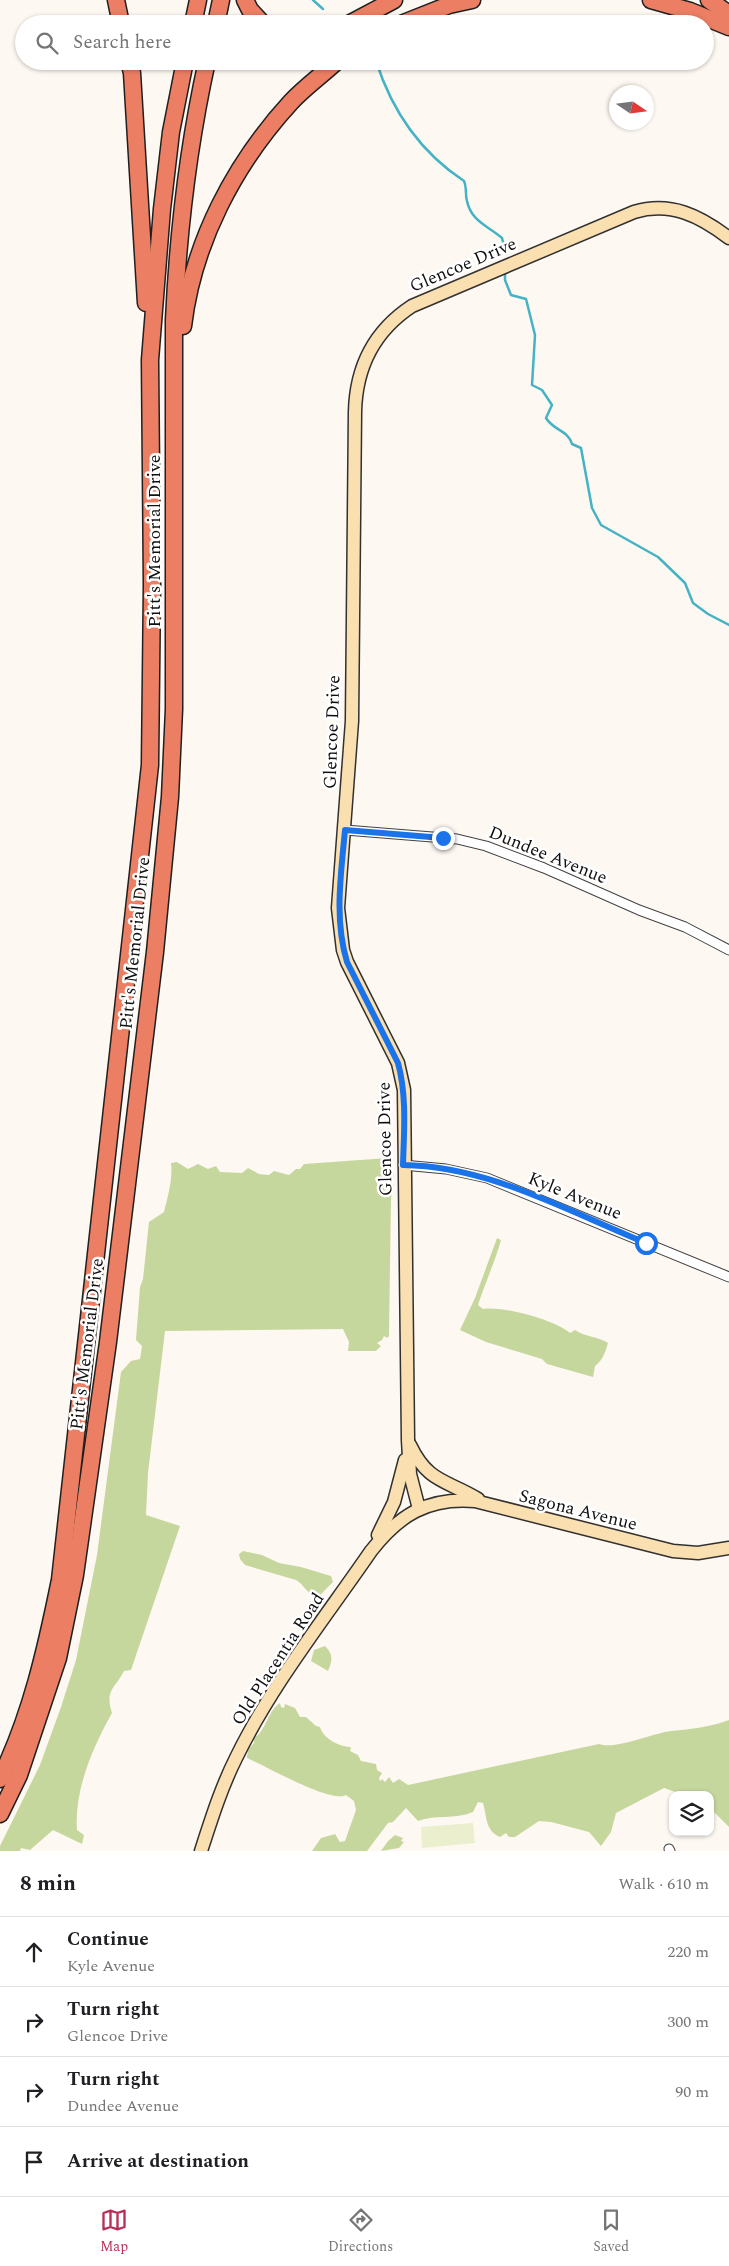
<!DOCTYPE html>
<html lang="en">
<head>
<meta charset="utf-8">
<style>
	body { margin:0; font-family:Spectral,serif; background:#f2f2f2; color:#202124 }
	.controls { position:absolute; right:15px; bottom:15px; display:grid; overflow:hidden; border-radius:10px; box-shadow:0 1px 4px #0004 }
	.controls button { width:45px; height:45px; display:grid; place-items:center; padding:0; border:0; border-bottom:1px solid #e0e0e0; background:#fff; color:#202124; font:25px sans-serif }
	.compass { position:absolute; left:609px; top:85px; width:45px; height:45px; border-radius:50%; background:#fff; box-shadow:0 1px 4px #0004; rotate:103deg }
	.stop { position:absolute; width:15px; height:15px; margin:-11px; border:4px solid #1a73e8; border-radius:50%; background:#fff }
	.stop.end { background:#1a73e8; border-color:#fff; box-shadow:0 1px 5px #0008 }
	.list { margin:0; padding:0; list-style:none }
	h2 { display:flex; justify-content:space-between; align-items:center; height:65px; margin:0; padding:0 20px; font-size:21px }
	h2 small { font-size:16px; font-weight:400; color:#757577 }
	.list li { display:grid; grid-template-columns:32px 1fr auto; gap:15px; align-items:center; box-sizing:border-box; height:70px; padding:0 20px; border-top:1px solid #e0e0e0 }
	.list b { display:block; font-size:19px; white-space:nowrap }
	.list p { margin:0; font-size:16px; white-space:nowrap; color:#757577 }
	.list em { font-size:16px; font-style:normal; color:#757577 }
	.icon { flex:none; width:28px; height:28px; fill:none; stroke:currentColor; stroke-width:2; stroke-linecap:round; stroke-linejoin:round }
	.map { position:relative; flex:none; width:729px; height:1851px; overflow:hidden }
	.search { position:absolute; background:#fff; box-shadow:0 1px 4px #0004; left:15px; right:15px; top:15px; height:55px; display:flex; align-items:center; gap:12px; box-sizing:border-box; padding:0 18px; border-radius:28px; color:#757577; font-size:19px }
	.sheet { height:345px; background:#fff }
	nav { display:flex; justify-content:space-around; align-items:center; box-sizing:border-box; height:70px; border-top:1px solid #e0e0e0; background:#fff; font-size:14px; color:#757577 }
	nav a { display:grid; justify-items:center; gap:2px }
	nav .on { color:#b72f59 }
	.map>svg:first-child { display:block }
	.forest { fill:#c6d79d }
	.pitch { fill:#ecefce }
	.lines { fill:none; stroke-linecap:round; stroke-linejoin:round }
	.stream { stroke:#45b3c5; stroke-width:2.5 }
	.street-casing { stroke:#424242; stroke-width:11 }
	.secondary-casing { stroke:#313131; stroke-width:15 }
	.highway-casing { stroke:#202020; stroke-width:19 }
	.street { stroke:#fff; stroke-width:9 }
	.secondary { stroke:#fadfb1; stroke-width:12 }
	.highway { stroke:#eb7e63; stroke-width:16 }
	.route { stroke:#1a73e8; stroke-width:6 }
	.labels { text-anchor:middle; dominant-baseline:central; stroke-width:5; stroke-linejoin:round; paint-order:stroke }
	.street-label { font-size:18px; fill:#0f0f0f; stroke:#fff }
</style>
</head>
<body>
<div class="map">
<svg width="729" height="1851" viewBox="0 0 729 1851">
	<rect width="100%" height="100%" fill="#fef8f2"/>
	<!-- forest -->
	<g class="forest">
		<path d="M388,1158L391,1162L389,1168L392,1170L394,1177L390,1183L394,1185L391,1198L389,1336L387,1338L384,1336L382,1340L377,1343L381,1346L376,1351H348L349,1342L343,1329L165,1331L148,1473L146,1515L180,1526L131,1670L124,1671C114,1690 105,1690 112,1713C93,1747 74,1790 77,1830L84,1835L82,1844L53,1830L30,1850L21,1848L20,1851H0V1846L40,1765L61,1707L76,1660L97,1555L121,1372L131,1361L140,1359L142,1346L136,1340L140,1287L143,1279L149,1222L164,1212C168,1196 173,1178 171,1163L177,1162L188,1169L198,1164L208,1169L216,1166L220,1172L242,1173L248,1168L259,1174L269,1175L274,1171L289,1175L296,1169H300L304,1164Z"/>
		<path d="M497,1238L501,1240C495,1262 485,1283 478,1305L483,1309C503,1306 553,1319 570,1333L575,1330C585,1337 600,1337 608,1343C605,1353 603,1360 595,1366L593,1377L547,1364L542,1359L486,1342L460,1330L475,1298Z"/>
		<path d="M243,1551L262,1555L279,1563L301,1567L331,1576L333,1582L319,1596C307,1596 305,1585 296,1580L245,1565L240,1559L239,1554Z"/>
		<path d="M325,1646C334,1655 332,1661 328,1671L311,1661L314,1650Z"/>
		<path d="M280,1703L281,1707L284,1708L285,1704L295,1708L300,1717H306L316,1726L320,1727C323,1738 339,1747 351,1747L350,1751L358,1755L361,1761L376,1764L377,1770L382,1773L379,1778L380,1781L382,1779L385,1782L389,1777L393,1783L399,1779L408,1785L599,1744C616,1750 653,1733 671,1731C691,1729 710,1727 729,1720V1827L710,1808V1795H684L664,1788L616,1813L611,1832L601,1846L589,1832L551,1822L539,1821L515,1837H509L506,1833L500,1837C485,1831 487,1816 483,1803L478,1802L473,1812C454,1820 436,1814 418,1821L406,1808L393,1822L388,1823L367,1851H312L321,1838L335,1834L340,1842L345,1841L356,1810L354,1801L346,1795C332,1804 263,1765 247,1758L248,1750L254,1743V1738C265,1733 268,1710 280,1703Z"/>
		<path d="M395,1835L403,1838L401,1841L404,1842L399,1848L381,1851L388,1841Z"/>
	</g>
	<!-- pitch -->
	<path class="pitch" d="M473,1823L475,1843L422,1848L421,1827Z"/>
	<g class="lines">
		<!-- stream -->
		<g class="stream">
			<path d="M313,0L323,9"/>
			<path d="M376,61C392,111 420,152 464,181C467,188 465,194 467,201C471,221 488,226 502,238L506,254"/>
			<path d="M505,273V280L511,295L526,299L535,335L532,385L542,390L552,405L546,418C553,430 569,431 572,444L581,448L592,508L601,525L658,557L685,583L693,603L708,614L729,625"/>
		</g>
		<!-- street casing -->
		<g class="street-casing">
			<g id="street">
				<path d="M345,830L457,839L486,846L544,868L639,910L685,927L729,950"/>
				<path d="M403,1165L446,1169L487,1178L729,1277"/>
				<path d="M669,1849L670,1851"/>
			</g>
		</g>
		<!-- secondary casing -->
		<g class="secondary-casing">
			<g id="secondary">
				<path d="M410,1445C428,1483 447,1480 478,1499"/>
				<path d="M419,1509L410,1474L408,1440L404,1090L398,1063L347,962L343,950L338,908L352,721L355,412C356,367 374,331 412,306L634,212C671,201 700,216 729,238"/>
				<path d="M378,1535L394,1502L405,1460"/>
				<path d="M201,1851C211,1820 221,1788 236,1758C272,1684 325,1618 371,1551C399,1515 428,1497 475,1501L673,1551L698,1553L729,1548"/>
			</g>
		</g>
		<!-- highway casing -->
		<g class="highway-casing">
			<g id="highway">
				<path d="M116,0L121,24"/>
				<path d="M245,0L250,10L263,24"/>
				<path d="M651,0L690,11L729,27"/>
				<path d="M709,0L729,14"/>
				<path d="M193,24L198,0"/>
				<path d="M216,24L221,0"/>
				<path d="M349,24L394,0"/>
				<path d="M401,24L449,5L472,0"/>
				<path d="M129,61L132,73L146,303"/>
				<path d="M183,326C193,243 234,164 291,102C305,87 322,75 337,61"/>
				<path d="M0,1779C31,1716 46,1649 60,1580L150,765L152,585L150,360L162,209L171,132L185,61"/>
				<path d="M0,1814L19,1775L58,1658L75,1575L108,1342L155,952L170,797L174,709V320C178,232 188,147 207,61"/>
			</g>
		</g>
		<!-- street -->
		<use href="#street" class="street"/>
		<!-- secondary -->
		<use href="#secondary" class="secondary"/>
		<!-- highway -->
		<use href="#highway" class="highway"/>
	</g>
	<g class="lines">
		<!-- route -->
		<path class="route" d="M443,838L345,830C341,874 334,919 347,962L398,1063C407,1096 404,1131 403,1165C489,1166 567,1211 646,1243"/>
	</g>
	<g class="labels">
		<!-- street labels -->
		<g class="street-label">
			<text transform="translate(463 265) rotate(-23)">Glencoe Drive</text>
			<text transform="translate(154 541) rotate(-90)">Pitt's Memorial Drive</text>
			<text transform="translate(332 732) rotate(-88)">Glencoe Drive</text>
			<text transform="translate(548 855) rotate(22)">Dundee Avenue</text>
			<text transform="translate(135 943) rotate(-84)">Pitt's Memorial Drive</text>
			<text transform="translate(385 1139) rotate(-91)">Glencoe Drive</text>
			<text transform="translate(575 1196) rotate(22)">Kyle Avenue</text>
			<text transform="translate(87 1344) rotate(-83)">Pitt's Memorial Drive</text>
			<text transform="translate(578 1510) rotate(14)">Sagona Avenue</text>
			<text transform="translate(278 1659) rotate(-57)">Old Placentia Road</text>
		</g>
	</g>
</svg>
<div class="controls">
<button><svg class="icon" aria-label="layers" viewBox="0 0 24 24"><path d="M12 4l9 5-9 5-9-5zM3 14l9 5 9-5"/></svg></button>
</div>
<svg class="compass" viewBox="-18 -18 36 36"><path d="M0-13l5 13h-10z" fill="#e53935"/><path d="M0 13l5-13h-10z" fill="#757577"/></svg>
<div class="stop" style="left:646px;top:1243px"></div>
<div class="stop end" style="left:443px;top:838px"></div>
<div class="search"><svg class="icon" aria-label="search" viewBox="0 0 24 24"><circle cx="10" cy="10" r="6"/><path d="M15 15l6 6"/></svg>Search here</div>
</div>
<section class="sheet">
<h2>8 min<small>Walk · 610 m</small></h2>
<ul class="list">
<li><svg class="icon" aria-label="ahead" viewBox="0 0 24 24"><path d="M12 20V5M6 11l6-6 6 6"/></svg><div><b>Continue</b><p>Kyle Avenue</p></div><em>220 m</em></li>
<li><svg class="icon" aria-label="right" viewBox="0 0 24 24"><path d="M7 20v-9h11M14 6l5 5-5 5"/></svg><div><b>Turn right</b><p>Glencoe Drive</p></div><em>300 m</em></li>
<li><svg class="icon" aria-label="right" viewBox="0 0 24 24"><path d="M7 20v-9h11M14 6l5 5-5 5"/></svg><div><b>Turn right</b><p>Dundee Avenue</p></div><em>90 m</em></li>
<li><svg class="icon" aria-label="arrive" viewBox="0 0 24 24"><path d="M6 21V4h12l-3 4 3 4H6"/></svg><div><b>Arrive at destination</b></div></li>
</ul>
</section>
<nav>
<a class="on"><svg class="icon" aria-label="map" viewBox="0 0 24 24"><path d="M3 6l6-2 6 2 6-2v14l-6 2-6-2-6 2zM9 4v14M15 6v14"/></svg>Map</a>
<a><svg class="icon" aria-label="directions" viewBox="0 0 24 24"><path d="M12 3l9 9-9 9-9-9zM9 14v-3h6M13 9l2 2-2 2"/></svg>Directions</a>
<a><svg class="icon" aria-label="saved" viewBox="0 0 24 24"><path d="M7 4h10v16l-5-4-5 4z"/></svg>Saved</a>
</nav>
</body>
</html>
